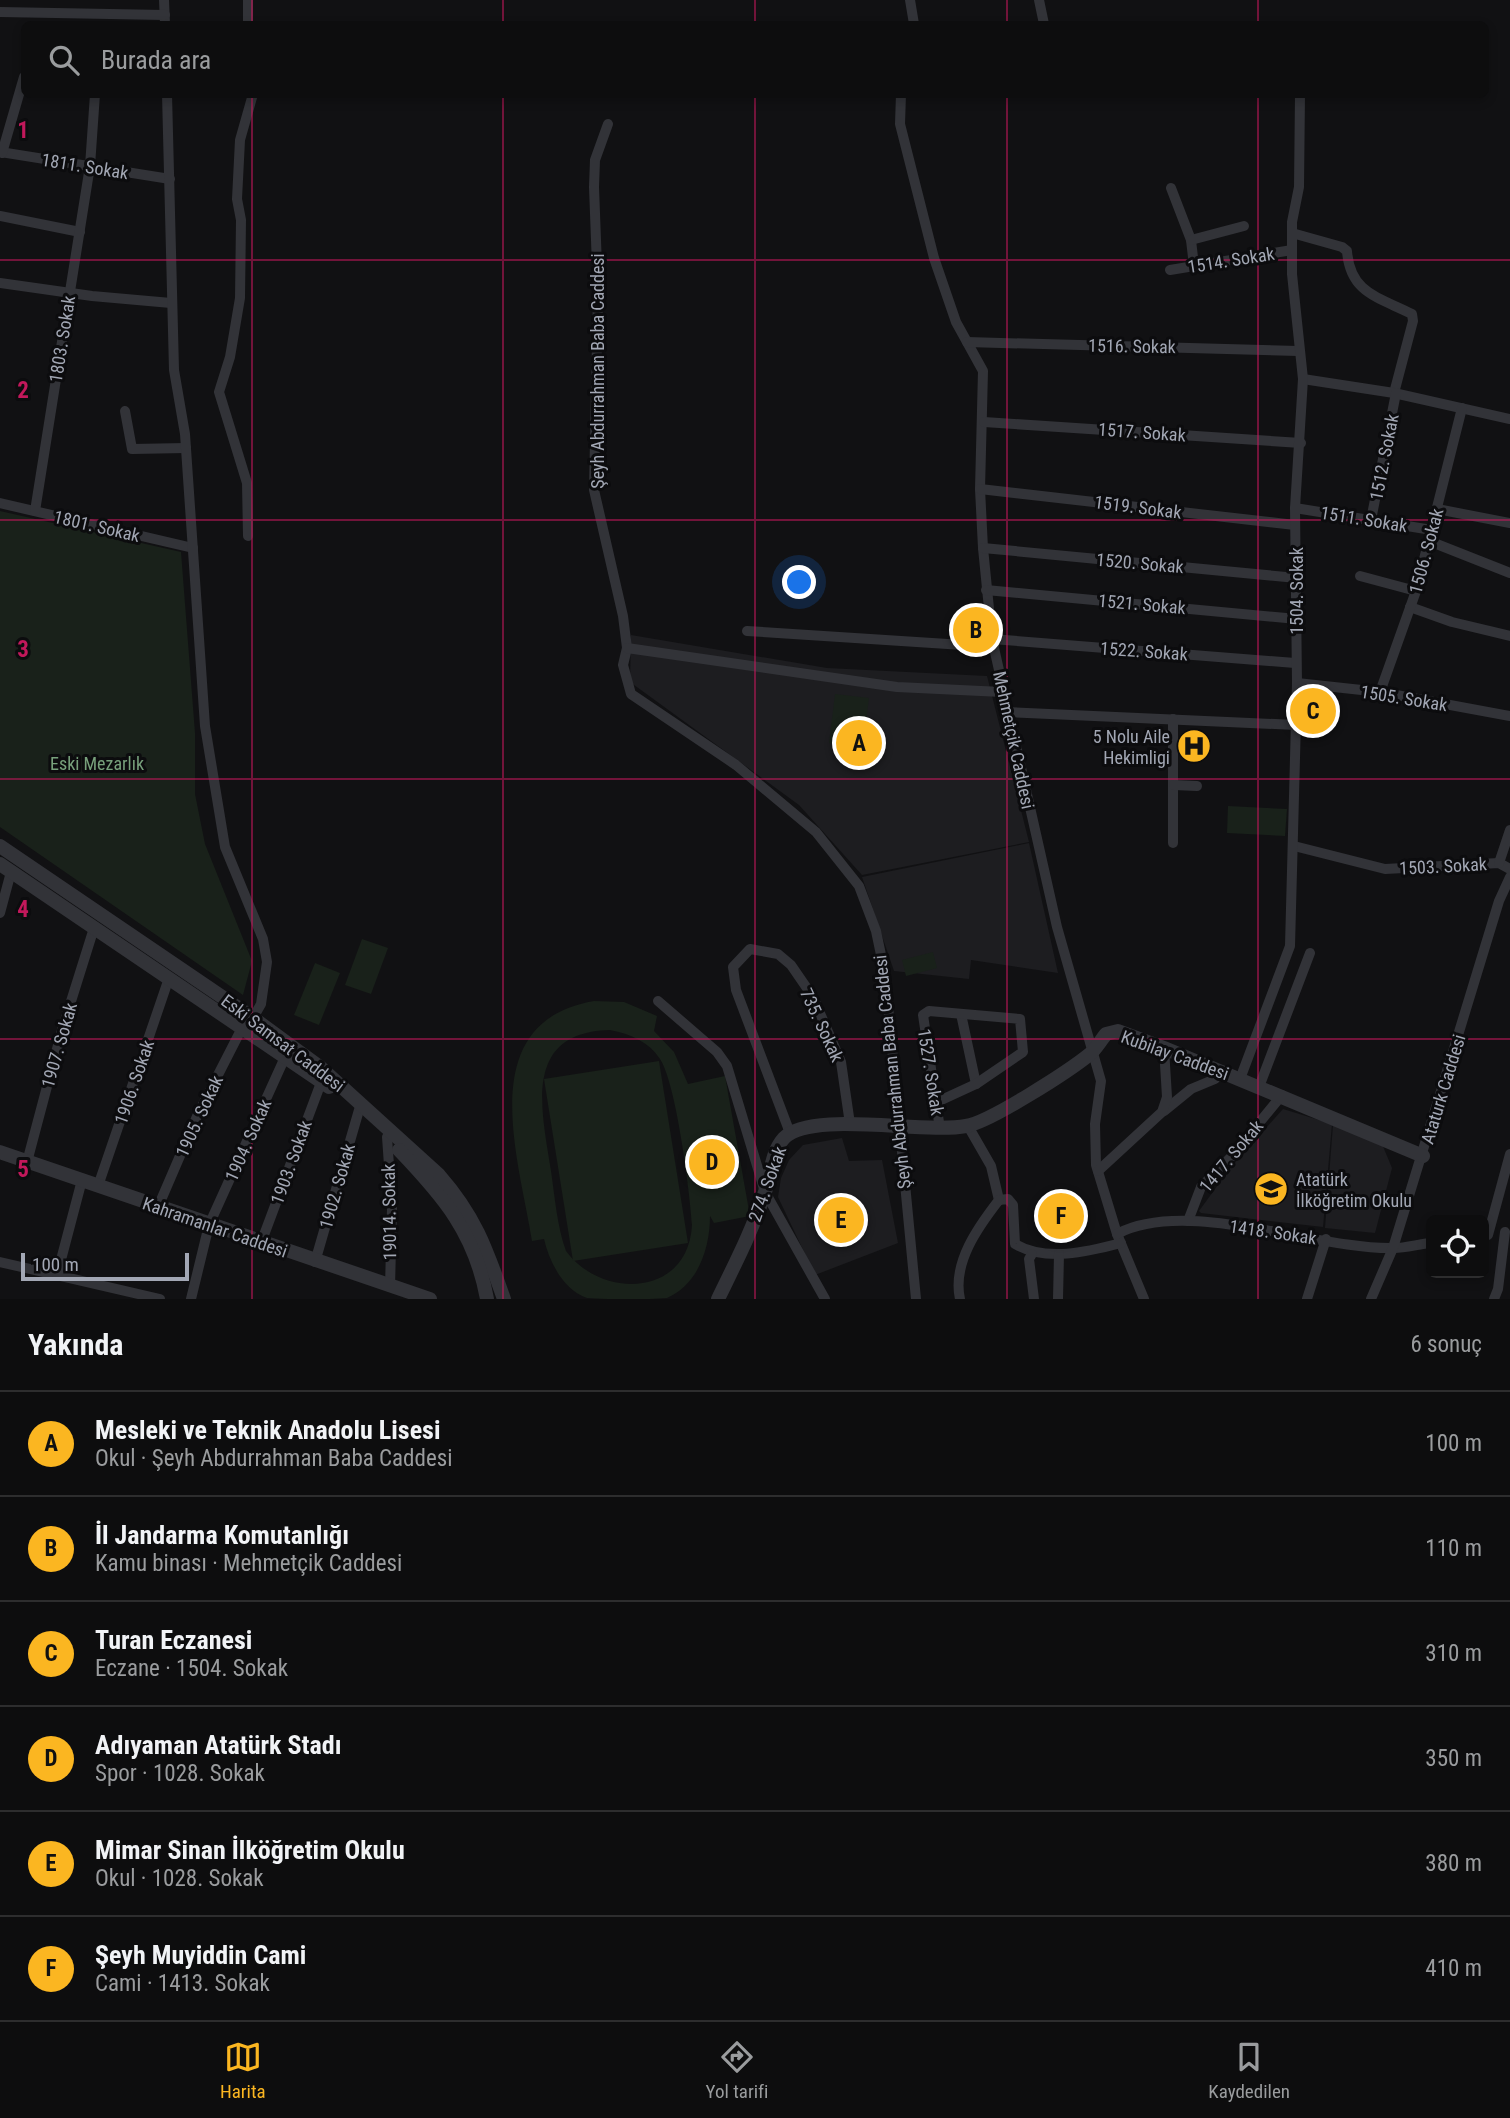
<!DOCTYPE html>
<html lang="tr">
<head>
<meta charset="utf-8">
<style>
	body { margin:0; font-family:"Roboto Condensed",sans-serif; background:#161617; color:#f1f3f6 }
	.controls { position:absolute; right:21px; bottom:21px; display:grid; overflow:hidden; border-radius:10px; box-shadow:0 4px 10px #0003 }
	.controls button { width:63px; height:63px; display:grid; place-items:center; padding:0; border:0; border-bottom:2px solid #2d2d2e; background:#0d0d0e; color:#f1f3f6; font:35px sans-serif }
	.scale { position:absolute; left:21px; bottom:18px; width:168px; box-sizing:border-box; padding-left:7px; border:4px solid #a2a7b4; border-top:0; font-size:19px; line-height:24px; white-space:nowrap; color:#a2a7b4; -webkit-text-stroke:5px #0c0c0e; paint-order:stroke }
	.you { position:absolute; left:800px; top:583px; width:24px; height:24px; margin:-18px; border:5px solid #fff; border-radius:50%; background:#1a73e8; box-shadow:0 0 0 10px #1a73e833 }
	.badge { display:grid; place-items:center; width:46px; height:46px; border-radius:50%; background:#fbb621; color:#111; font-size:23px; font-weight:700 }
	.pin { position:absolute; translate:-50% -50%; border:4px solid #fff; box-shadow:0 2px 7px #0006 }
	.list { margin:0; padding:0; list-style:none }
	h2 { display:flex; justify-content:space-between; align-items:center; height:91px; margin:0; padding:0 28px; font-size:30px }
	h2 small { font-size:23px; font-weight:400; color:#9a9c9e }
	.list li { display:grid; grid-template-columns:46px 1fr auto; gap:21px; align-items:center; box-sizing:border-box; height:105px; padding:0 28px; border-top:2px solid #2d2d2e }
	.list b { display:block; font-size:26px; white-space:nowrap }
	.list p { margin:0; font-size:23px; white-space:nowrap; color:#9a9c9e }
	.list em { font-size:23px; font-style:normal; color:#9a9c9e }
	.icon { flex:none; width:38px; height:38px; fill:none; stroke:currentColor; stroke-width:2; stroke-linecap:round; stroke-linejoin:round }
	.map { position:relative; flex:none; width:1510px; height:1299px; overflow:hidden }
	.search { position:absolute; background:#0d0d0e; box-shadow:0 4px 10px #0003; left:21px; right:21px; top:21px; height:77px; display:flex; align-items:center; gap:18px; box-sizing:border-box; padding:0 24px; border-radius:10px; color:#9a9c9e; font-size:26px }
	.sheet { height:721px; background:#0d0d0e }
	nav { display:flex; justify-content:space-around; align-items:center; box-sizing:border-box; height:98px; border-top:2px solid #2d2d2e; background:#0d0d0e; font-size:19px; color:#9a9c9e }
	nav a { display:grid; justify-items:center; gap:4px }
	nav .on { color:#fbb621 }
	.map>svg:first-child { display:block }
	.built { fill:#1d1d20 }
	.green { fill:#19211a; fill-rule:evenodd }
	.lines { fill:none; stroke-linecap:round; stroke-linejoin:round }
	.minor { stroke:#323338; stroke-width:10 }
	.tertiary { stroke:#323338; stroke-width:14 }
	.grid { fill:none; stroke:#c2185b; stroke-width:2; stroke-opacity:0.55 }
	.labels { text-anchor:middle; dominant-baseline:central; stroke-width:6; stroke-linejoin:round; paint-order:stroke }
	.street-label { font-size:18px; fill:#a2a7b4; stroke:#0c0c0e }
	.poi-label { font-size:18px; fill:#a2a7b4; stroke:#0c0c0e; text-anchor:end }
	.park-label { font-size:18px; fill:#77a07b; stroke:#0c0c0e }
	.grid-label { font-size:23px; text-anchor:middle; font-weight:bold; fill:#c2185b; stroke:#0c0c0e; stroke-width:6; stroke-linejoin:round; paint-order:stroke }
</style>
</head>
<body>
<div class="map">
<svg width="1510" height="1299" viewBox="0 0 1510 1299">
	<rect width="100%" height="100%" fill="#111113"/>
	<!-- built -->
	<g class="built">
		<path d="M631,635L827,668L987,676L1029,842L862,875L799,805L630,682Z"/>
		<path d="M1029,843L1058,973L971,960L969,979L894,971L862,877Z"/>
		<path d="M1283,1109L1332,1124L1323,1227L1201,1213L1199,1211L1231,1167Z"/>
		<path d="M1333,1125L1382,1144L1392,1168L1375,1233L1325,1228Z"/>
		<path d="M842,1138L849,1161L882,1160L898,1243L815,1275L778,1197L781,1178L789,1160L803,1145Z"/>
	</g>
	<!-- green -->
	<g class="green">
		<path d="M0,511L181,552L195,733V794L205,844L252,961L243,995L0,827Z"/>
		<path d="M835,694L869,698L863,747L829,743Z"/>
		<path d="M1228,806L1287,809L1285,836L1227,833Z"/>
		<path d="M362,939L388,948L371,994L345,985Z"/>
		<path d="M933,952L937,968L906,976L902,960Z"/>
		<path d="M315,963L340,973L319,1025L294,1015Z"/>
		<path d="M594,1001L624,1002L657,1016L654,1031L674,1052L688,1084L725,1076L750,1216L714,1223L710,1216C710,1247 699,1284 667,1298C657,1299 641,1299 630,1299C617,1299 598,1299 587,1298C563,1290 549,1261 544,1239L532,1241C519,1158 472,1022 594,1001ZM610,1030C631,1034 649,1042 660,1059C676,1083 690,1192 692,1225C688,1298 601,1299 566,1251C557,1226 555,1198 551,1171C542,1112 521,1032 610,1030Z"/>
		<path d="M659,1061L688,1243L573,1261L544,1079Z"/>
	</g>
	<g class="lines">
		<!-- minor -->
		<g class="minor">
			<path d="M164,0L165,24"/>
			<path d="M910,0L914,24"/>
			<path d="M1039,0L1044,24"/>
			<path d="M0,12L165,15"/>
			<path d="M248,24V0"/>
			<path d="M901,94L900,124L934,258L956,322L983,371L980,489L983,548L992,639L1057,927L1101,1081L1095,1124L1096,1165L1117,1234L1144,1299"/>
			<path d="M608,124L595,160L594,187L598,293L594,490L623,616L627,648L623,665L631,694L736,765L816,832L859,886L876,931L885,974L916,1299"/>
			<path d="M0,152L170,179"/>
			<path d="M2,153L24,77"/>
			<path d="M1171,188L1191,240L1194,266"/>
			<path d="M0,216L80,232"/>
			<path d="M1292,233L1342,247L1347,251C1350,293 1378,297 1412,314L1413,321L1394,393"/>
			<path d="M1191,240L1244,226"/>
			<path d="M1170,270L1292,250"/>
			<path d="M0,283L92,296L171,303"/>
			<path d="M967,342L1298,351"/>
			<path d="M1303,379L1394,393L1510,419"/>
			<path d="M125,411L132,449L186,448"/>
			<path d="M984,422L1301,443"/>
			<path d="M980,489L1295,525"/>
			<path d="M0,503L193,548"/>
			<path d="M1295,508L1432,530"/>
			<path d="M1437,509L1510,523"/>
			<path d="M35,511L90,166L95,94"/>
			<path d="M1371,520L1396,393"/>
			<path d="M248,536L247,483L219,392L230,357L240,298L241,220L237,199L240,140L253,94"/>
			<path d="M1429,541L1510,573"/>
			<path d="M983,548L1297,578"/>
			<path d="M1360,576L1416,591"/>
			<path d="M986,590L1297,619"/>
			<path d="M1410,607L1452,622L1510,636"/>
			<path d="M747,631L994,647"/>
			<path d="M992,639L1295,663"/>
			<path d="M627,648L897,687L1002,692"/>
			<path d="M1297,683L1380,692L1510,716"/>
			<path d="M1380,692L1416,591L1462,408"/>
			<path d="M1006,712L1296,725"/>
			<path d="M1173,719V843"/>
			<path d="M1174,785L1197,786"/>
			<path d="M1294,846L1385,869L1499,863L1510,869"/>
			<path d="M1499,863L1510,830"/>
			<path d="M0,913L11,872"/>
			<path d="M658,1001L717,1052L727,1066L765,1192L825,1299"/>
			<path d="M961,1014L976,1084"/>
			<path d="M1240,1079L1290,946L1297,683L1295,508L1303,379L1292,274V222L1299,187L1300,94"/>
			<path d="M1259,1087L1310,953"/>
			<path d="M937,1102L976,1084L1023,1052L1020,1019L929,1011L923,1015L940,1129"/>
			<path d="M1164,1111L1191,1089L1215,1079L1219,1070"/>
			<path d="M968,1126L991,1166L999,1200"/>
			<path d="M790,1133L736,990L733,967L750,949L778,954L791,965L813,997L841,1062L850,1124"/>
			<path d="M387,1137L392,1208L390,1287"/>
			<path d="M27,1162L62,1030L94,928"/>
			<path d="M1098,1171L1162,1112L1167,1097L1164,1048"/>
			<path d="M98,1186L169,978"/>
			<path d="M999,1200L1008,1199L1013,1205L1015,1244C1046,1262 1087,1252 1121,1243"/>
			<path d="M158,1207L198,1114L243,1026L253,1018L261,1004L267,962L263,939L225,847L205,726L185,434L174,370L167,94"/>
			<path d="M1188,1221L1201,1187L1232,1156L1282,1095"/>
			<path d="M1117,1234C1187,1197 1317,1250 1394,1248C1406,1248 1419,1244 1431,1243"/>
			<path d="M1488,1235L1510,1154"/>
			<path d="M261,1243L322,1080"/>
			<path d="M1032,1254L1029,1259L1034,1299"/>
			<path d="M0,1262L160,1299"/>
			<path d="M315,1262L359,1110"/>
			<path d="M57,1275L82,1180"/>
			<path d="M191,1299L209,1225L286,1055"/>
			<path d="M960,1299C952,1263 978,1227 999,1200"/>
			<path d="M1058,1299L1059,1254"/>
			<path d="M1307,1299L1326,1239"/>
			<path d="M1371,1299L1393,1248L1499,901L1510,877"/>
			<path d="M1494,1299L1498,1289L1505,1232"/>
		</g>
		<!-- tertiary -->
		<g class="tertiary">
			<path d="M0,846L253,1018L321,1068L439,1175C475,1216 486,1248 504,1299"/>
			<path d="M0,864L329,1087"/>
			<path d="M399,1150C444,1197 475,1233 487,1299"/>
			<path d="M0,1152L430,1299"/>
			<path d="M718,1299C735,1264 753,1229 765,1192C771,1175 771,1152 784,1138C811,1110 923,1134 966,1126C990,1122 1069,1071 1090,1054C1096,1049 1101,1040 1106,1034L1118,1031L1164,1048L1423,1156"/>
		</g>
	</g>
	<!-- grid -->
	<path class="grid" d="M252,0V24M503,0V24M755,0V24M1007,0V24M1258,0V24M252,94V1299M503,94V1299M755,94V1299M1007,94V1299M1258,94V1299M0,260H1510M0,520H1510M0,779H1510M0,1039H1510"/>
	<!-- icons -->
	<defs>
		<g id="hospital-disc" transform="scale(1.75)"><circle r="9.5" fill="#fbb621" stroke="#0c0c0e"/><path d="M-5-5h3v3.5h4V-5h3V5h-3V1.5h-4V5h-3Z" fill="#111"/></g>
		<g id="school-disc" transform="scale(1.75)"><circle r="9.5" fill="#fbb621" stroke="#0c0c0e"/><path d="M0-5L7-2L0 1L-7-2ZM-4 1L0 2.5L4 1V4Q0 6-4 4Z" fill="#111"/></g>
	</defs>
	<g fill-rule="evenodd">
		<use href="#hospital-disc" x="1194" y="746"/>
		<use href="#school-disc" x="1271" y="1189"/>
	</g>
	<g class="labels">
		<!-- street labels -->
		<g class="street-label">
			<text transform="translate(85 166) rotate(9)">1811. Sokak</text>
			<text transform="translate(1231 260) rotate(-9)">1514. Sokak</text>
			<text transform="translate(62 339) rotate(-81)">1803. Sokak</text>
			<text transform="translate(1132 346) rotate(1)">1516. Sokak</text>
			<text transform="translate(597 371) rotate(-90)">Şeyh Abdurrahman Baba Caddesi</text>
			<text transform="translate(1142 432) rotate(4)">1517. Sokak</text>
			<text transform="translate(1384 457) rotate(-79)">1512. Sokak</text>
			<text transform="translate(1138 507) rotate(7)">1519. Sokak</text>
			<text transform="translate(1364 519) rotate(9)">1511. Sokak</text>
			<text transform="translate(97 526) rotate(13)">1801. Sokak</text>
			<text transform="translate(1426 551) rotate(-75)">1506. Sokak</text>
			<text transform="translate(1140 563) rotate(5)">1520. Sokak</text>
			<text transform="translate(1296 591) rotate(-90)">1504. Sokak</text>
			<text transform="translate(1142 604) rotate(5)">1521. Sokak</text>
			<text transform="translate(1144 651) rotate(4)">1522. Sokak</text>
			<text transform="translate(1404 698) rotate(9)">1505. Sokak</text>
			<text transform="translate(1014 740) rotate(78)">Mehmetçik Caddesi</text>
			<text transform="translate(1443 866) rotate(-3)">1503. Sokak</text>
			<text transform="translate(822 1025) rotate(65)">735. Sokak</text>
			<text transform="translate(283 1043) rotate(37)">Eski Samsat Caddesi</text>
			<text transform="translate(59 1045) rotate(-74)">1907. Sokak</text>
			<text transform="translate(1175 1055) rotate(20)">Kubilay Caddesi</text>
			<text transform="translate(892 1072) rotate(-96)">Şeyh Abdurrahman Baba Caddesi</text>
			<text transform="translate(931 1072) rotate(81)">1527. Sokak</text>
			<text transform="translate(134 1082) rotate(-71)">1906. Sokak</text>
			<text transform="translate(1443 1089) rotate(-73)">Ataturk Caddesi</text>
			<text transform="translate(199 1116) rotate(-65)">1905. Sokak</text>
			<text transform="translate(248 1140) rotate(-66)">1904. Sokak</text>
			<text transform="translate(1231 1156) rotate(-50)">1417. Sokak</text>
			<text transform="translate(291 1162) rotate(-70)">1903. Sokak</text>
			<text transform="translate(767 1184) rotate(-70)">274. Sokak</text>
			<text transform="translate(337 1186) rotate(-74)">1902. Sokak</text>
			<text transform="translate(389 1212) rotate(-91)">19014. Sokak</text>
			<text transform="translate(215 1227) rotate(19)">Kahramanlar Caddesi</text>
			<text transform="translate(1273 1232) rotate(8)">1418. Sokak</text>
		</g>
		<!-- poi labels -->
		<g class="poi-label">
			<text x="1170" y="736">5 Nolu Aile<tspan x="1170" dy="21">Hekimligi</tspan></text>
			<text x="1296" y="1179" text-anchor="start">Atatürk<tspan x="1296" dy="21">İlköğretim Okulu</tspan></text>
		</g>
		<!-- park labels -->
		<g class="park-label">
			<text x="97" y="763">Eski Mezarlık</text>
		</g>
	</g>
	<g class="grid-label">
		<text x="23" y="138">1</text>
		<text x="23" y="398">2</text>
		<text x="23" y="657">3</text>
		<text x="23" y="917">4</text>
		<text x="23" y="1177">5</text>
	</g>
</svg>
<div class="controls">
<button><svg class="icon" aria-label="locate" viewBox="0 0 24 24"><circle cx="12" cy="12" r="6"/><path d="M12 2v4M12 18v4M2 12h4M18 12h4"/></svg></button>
</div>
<div class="scale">100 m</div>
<div class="you"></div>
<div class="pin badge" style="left:859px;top:743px">A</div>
<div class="pin badge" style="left:976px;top:630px">B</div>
<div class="pin badge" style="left:1313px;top:711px">C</div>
<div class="pin badge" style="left:712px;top:1162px">D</div>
<div class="pin badge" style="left:841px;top:1220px">E</div>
<div class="pin badge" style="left:1061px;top:1216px">F</div>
<div class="search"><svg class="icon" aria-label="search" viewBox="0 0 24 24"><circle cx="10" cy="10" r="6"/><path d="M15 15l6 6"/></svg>Burada ara</div>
</div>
<section class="sheet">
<h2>Yakında<small>6 sonuç</small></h2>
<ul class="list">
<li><span class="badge">A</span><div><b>Mesleki ve Teknik Anadolu Lisesi</b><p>Okul · Şeyh Abdurrahman Baba Caddesi</p></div><em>100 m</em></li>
<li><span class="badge">B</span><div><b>İl Jandarma Komutanlığı</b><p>Kamu binası · Mehmetçik Caddesi</p></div><em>110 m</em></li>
<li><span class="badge">C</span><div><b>Turan Eczanesi</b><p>Eczane · 1504. Sokak</p></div><em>310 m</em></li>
<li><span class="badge">D</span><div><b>Adıyaman Atatürk Stadı</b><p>Spor · 1028. Sokak</p></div><em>350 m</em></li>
<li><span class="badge">E</span><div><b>Mimar Sinan İlköğretim Okulu</b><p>Okul · 1028. Sokak</p></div><em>380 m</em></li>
<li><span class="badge">F</span><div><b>Şeyh Muyiddin Cami</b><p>Cami · 1413. Sokak</p></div><em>410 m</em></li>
</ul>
</section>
<nav>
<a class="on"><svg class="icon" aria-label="map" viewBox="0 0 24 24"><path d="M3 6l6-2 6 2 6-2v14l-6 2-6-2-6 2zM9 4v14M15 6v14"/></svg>Harita</a>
<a><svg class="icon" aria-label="directions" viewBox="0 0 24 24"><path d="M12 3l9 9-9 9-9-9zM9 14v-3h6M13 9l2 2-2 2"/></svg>Yol tarifi</a>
<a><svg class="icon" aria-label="saved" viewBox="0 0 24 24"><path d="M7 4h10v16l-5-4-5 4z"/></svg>Kaydedilen</a>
</nav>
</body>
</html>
